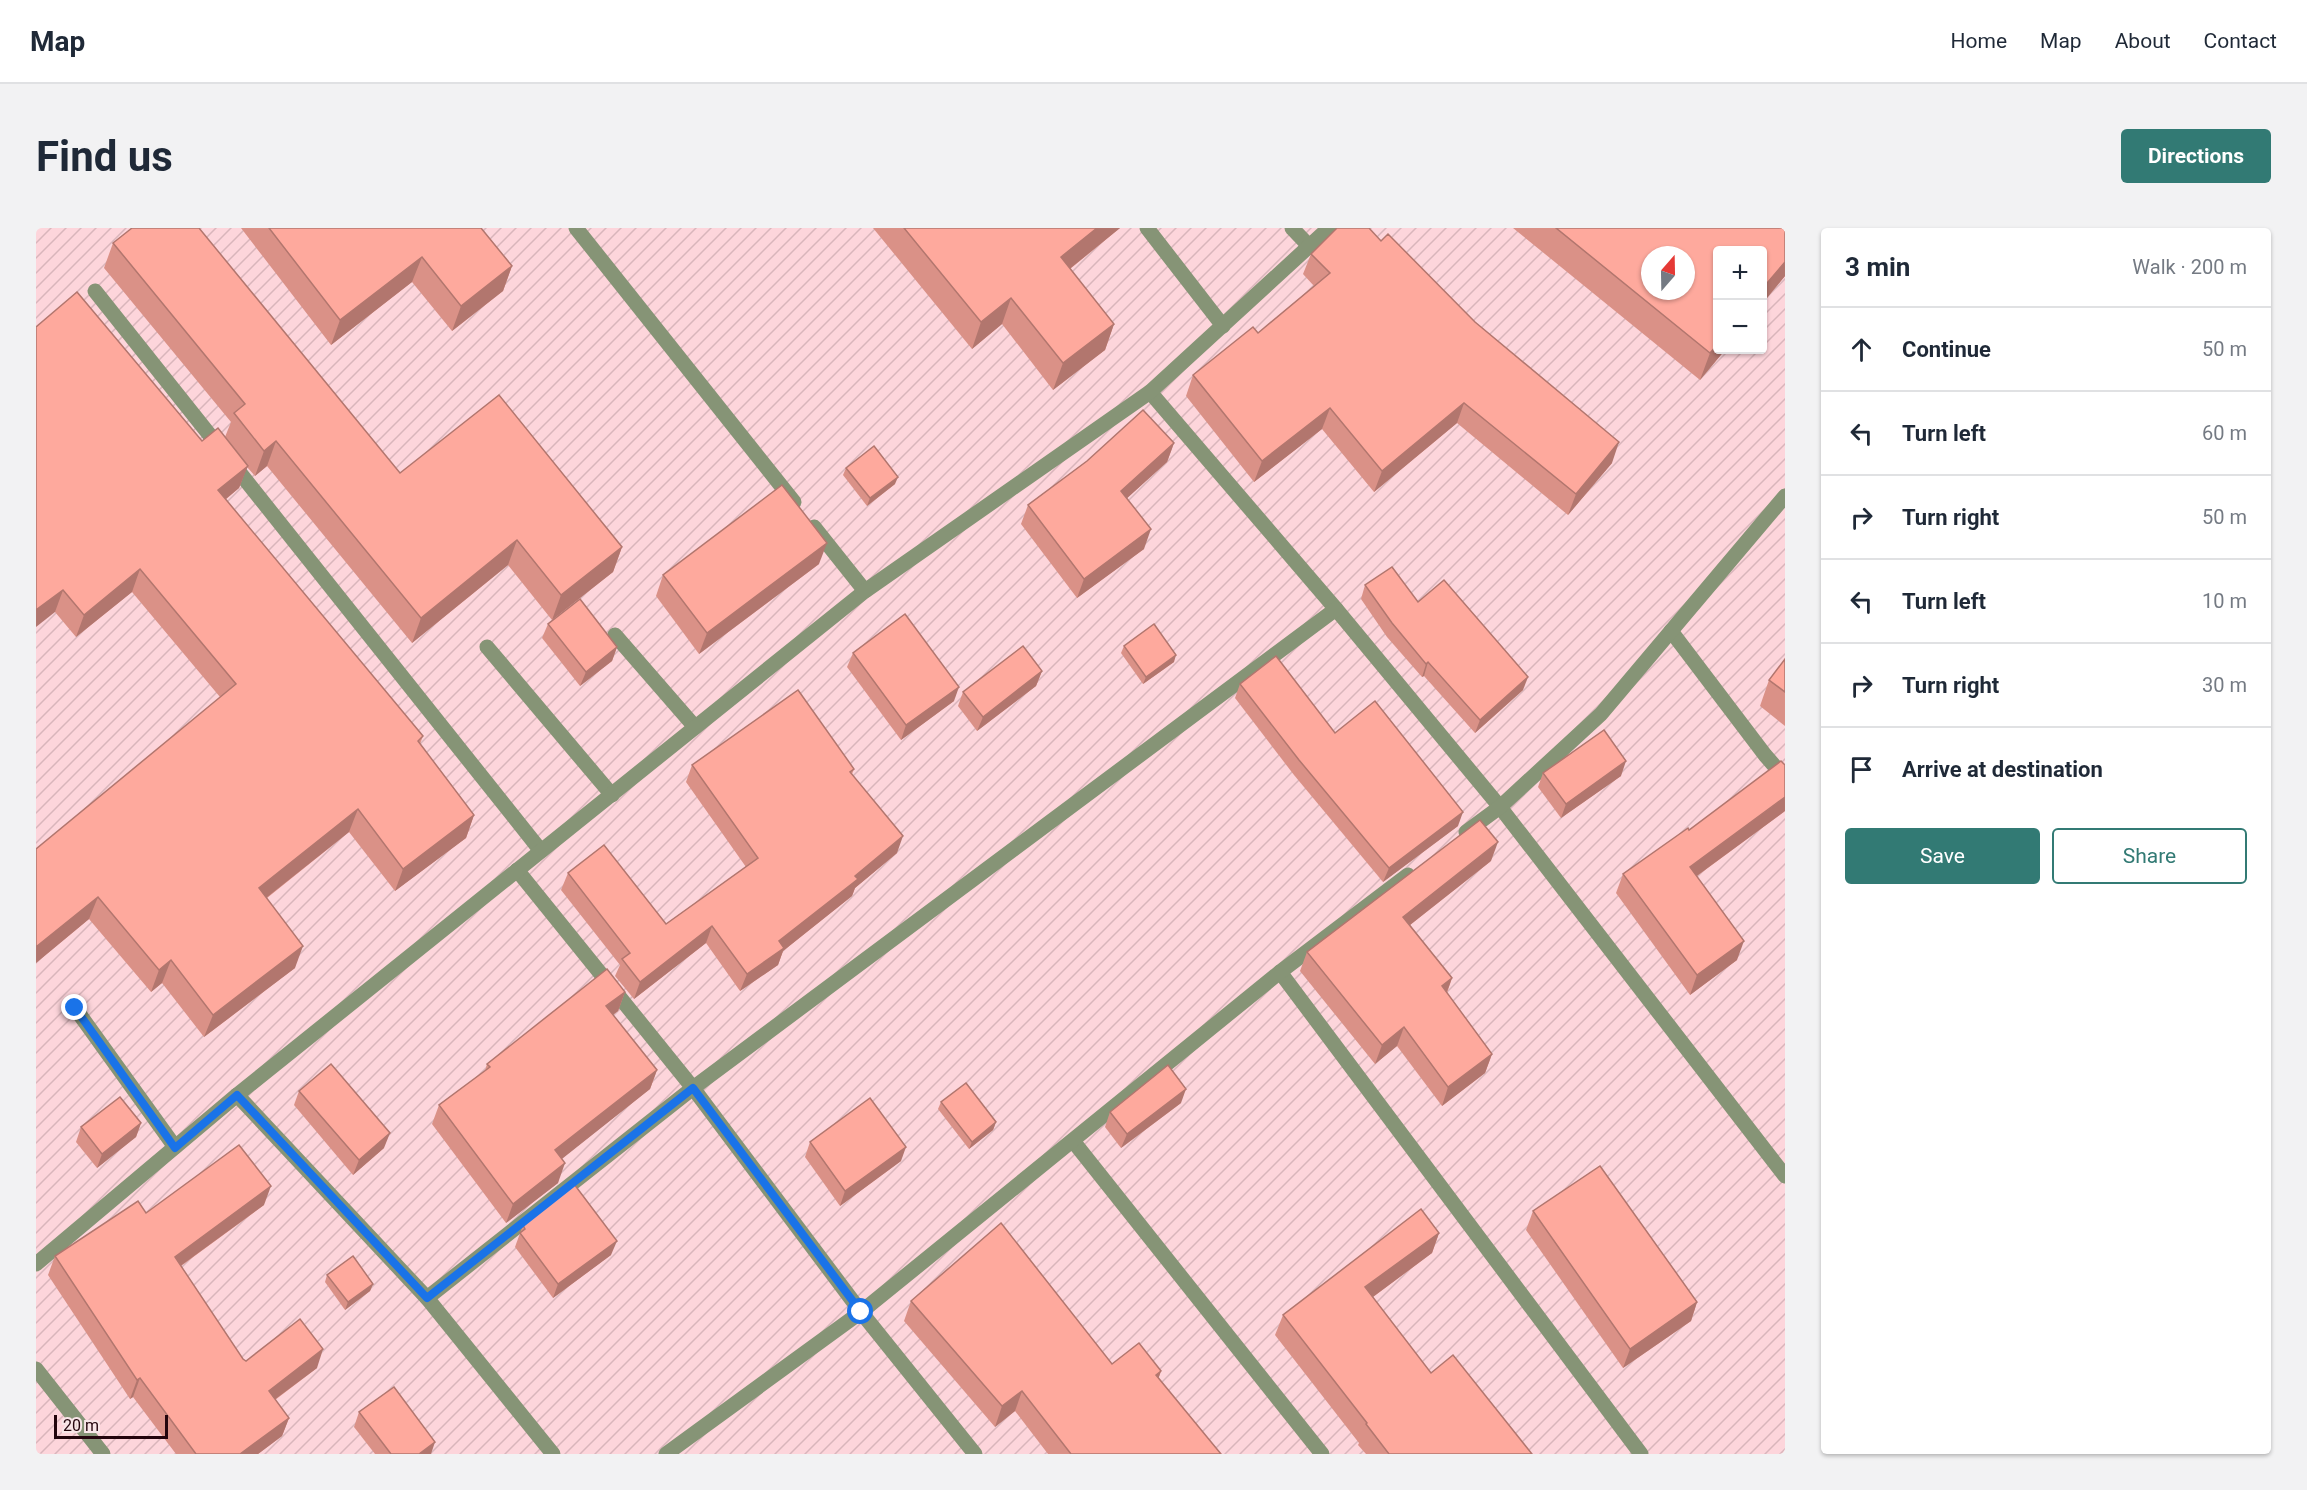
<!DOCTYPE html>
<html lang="en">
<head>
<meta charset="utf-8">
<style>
	body { margin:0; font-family:Roboto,sans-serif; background:#f2f2f3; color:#1f2937 }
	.controls { position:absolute; right:18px; top:18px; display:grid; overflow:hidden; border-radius:6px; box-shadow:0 2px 4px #0004 }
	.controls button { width:54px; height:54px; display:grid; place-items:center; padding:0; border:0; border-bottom:2px solid #e0e1e3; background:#fff; color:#1f2937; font:30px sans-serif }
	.compass { position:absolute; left:1605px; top:18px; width:54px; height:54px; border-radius:50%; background:#fff; box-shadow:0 2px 4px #0004; rotate:20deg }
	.scale { position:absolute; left:18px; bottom:15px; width:114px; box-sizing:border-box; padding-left:6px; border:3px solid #23050d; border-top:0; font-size:16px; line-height:21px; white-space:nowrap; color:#23050d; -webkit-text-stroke:4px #f8e6e8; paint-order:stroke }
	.stop { position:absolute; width:18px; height:18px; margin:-14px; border:4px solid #1a73e8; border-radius:50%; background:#fff }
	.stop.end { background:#1a73e8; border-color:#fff; box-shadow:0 2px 6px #0008 }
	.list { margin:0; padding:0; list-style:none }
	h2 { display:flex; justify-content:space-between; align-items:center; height:78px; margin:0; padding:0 24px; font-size:26px }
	h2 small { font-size:20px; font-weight:400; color:#747a83 }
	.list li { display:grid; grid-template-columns:39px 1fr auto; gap:18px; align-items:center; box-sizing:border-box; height:84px; padding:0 24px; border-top:2px solid #e0e1e3 }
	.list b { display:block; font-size:22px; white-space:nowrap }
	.list em { font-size:20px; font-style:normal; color:#747a83 }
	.actions { display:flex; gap:12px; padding:18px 24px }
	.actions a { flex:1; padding:14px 0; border:2px solid #327a74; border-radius:6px; text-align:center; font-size:21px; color:#327a74 }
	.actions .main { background:#327a74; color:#fff }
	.icon { flex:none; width:33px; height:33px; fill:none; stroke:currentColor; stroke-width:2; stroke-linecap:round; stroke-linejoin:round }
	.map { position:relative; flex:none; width:1749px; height:1226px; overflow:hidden; border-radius:6px }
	header { display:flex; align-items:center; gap:36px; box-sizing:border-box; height:84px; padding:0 30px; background:#fff; border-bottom:2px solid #e0e1e3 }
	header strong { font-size:28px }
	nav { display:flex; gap:33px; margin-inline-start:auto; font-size:21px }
	.intro { display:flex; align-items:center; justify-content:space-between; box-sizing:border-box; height:144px; padding:0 36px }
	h1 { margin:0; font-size:42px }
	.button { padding:15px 27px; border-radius:6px; background:#327a74; color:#fff; font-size:21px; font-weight:700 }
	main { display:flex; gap:36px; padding:0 36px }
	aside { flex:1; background:#fff; border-radius:6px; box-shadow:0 2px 4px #0004 }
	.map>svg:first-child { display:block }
	.industrial { fill:url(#industrial-furrows); fill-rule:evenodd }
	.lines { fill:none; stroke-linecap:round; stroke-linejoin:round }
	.lane { stroke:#869476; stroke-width:15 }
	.street { stroke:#869476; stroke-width:15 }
	.wall { fill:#da9187 }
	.shaded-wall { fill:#b2766e }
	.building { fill:#fea99d; stroke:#b2766e; stroke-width:1.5; fill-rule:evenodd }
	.route { stroke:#1a73e8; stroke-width:8 }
</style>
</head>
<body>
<header>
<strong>Map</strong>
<nav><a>Home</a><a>Map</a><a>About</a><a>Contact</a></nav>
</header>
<div class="intro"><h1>Find us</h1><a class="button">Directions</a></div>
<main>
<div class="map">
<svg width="1749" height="1226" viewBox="0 0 1749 1226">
	<defs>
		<pattern id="industrial-furrows" width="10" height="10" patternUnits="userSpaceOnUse" patternTransform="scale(1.5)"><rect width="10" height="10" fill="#fdd5db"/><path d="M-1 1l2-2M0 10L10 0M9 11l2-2" fill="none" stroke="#d9b5bb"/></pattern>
	</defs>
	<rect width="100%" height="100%" fill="#f8e6e8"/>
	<!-- industrial -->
	<path class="industrial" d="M0,0H1749V1226H0ZM1682,22H1726V122H1682ZM1614,27H1650V63H1614Z"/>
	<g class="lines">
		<!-- lane -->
		<g class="lane">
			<path d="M540,0L758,274"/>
			<path d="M1111,0L1187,98"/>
			<path d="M59,63L505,623"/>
			<path d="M778,299L829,363"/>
			<path d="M579,407L659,499"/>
			<path d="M451,419L576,567"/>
			<path d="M39,780L139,919"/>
		</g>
		<!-- street -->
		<g class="street">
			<path d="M1256,0L1274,19"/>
			<path d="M1114,164L1300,381L1464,579L1749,948"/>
			<path d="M1635,403L1729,527L1749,550"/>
			<path d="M1430,604L1464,579L1565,486L1749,268"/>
			<path d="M481,642L657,860L825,1084L939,1226"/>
			<path d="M1244,744L1605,1226"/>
			<path d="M201,867L391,1070L517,1226"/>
			<path d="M1037,913L1286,1226"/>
			<path d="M0,1036L201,867L829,363L1114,164L1293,0"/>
			<path d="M391,1070L657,860L1300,381"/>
			<path d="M0,1141L67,1226"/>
			<path d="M630,1226L825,1084L1244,744L1372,647"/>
		</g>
	</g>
	<!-- wall -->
	<g class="wall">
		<path d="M205,0H445L476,38L467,63L416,103L376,54L295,117Z"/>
		<path d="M837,0H1084L1034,41L1078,96L1069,122L1017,162L966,96L936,121Z"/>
		<path d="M1477,0H1749V48L1726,76V22L1682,122H1689L1664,152Z"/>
		<path d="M77,15L364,245L586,319L577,344L516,392L472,337L376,415L231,238L219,248L211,239L203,260L189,272L387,508L384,516L438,587L430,610L359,663L313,604L231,670L259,740L168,809L126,755L115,764L53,691L0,735L184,469L96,364L40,409L19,384L41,64L166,213L189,209L195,194L68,40Z"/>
		<path d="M1275,26L1576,235L1532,287L1421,195L1338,264L1286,201L1218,254L1150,168L1157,147L1222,105L1278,58L1267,46Z"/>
		<path d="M1138,215L1131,234L1091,270L1108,321L1041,370L985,296L992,277L1051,233Z"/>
		<path d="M810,240L859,256L831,278L807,247Z"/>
		<path d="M783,336L663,426L620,368L627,347Z"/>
		<path d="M1329,357L1382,374L1487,462L1439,505L1388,448L1386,449L1351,409L1325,371Z"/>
		<path d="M512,396L581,419L576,433L544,458L506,410Z"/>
		<path d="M1088,418L1138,434L1107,456L1085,425Z"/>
		<path d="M817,425L918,473L865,512L811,439Z"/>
		<path d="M1749,431V498L1724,478L1733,452Z"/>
		<path d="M1006,443L1000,458L941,503L922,478L927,464Z"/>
		<path d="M1204,456L1299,505L1422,598L1347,654L1258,547L1199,470Z"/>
		<path d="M656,537L818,541L816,546L861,625L819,660L816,668L747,723L742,737L704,763L670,715L598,771L579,748L584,737L525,662L532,645L630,696L710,639L650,554Z"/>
		<path d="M1507,545L1585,548L1525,590L1502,559Z"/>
		<path d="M1749,583L1661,648L1701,732L1654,767L1580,665L1587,646L1653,602Z"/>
		<path d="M1455,633L1374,697L1416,750L1411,765L1456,826L1449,845L1406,878L1361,818L1339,836L1264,743L1271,724Z"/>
		<path d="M589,764L582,783L577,787L621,842L614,861L525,931L522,955L470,995L396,896L403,877L449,843L451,836Z"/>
		<path d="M263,863L348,920L317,947L258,877Z"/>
		<path d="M905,874L960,894L957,902L933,921L902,881Z"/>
		<path d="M1145,875L1085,920L1069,899L1074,884Z"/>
		<path d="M105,895L100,909L61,940L40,914L45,899Z"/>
		<path d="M774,914L865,933L804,978L769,929Z"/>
		<path d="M228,977L145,1038L207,1131L210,1133L281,1140L239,1172L253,1190L246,1208L222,1226H140L97,1169L94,1171L12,1047L19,1028L110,985Z"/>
		<path d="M1497,983L1661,1074L1655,1093L1587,1140L1490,1002Z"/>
		<path d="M487,997L575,1027L517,1070L479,1019Z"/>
		<path d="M1403,1005L1396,1025L1337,1069L1395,1145L1496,1226H1330L1322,1217L1323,1215L1239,1107L1247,1087Z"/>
		<path d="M291,1047L337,1056L334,1063L309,1082L289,1054Z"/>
		<path d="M875,1073L1076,1136L1125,1143L1122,1151L1185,1226H1012L979,1183L959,1199L868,1093Z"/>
		<path d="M323,1184L395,1226H339L318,1199Z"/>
	</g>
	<!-- shaded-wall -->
	<g class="shaded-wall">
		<path d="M1061,0H1084L1015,56L1025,29Z"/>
		<path d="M386,29L376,54L295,117L304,92Z"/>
		<path d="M1749,34V48L1726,76V61Z"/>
		<path d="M476,38L467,63L416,103L425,78Z"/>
		<path d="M975,70L966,96L936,121L945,94Z"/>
		<path d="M1078,96L1069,122L1017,162L1027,135Z"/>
		<path d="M1682,116V122H1689L1664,152L1674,125Z"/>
		<path d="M1428,175L1421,195L1338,264L1346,243Z"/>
		<path d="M1294,180L1286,201L1218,254L1226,233Z"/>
		<path d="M240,213L231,238L219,248L228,223Z"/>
		<path d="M1583,214L1576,235L1532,287L1540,266Z"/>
		<path d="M1138,215L1131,234L1078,282L1085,263Z"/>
		<path d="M212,238L203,260L173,285L182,262Z"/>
		<path d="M862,249L859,256L831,278L834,270Z"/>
		<path d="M1115,301L1108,321L1041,370L1048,351Z"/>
		<path d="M481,312L472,337L376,415L385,390Z"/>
		<path d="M791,315L783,336L663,426L671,405Z"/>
		<path d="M586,319L577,344L516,392L525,367Z"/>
		<path d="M104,341L96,364L40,409L48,387Z"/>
		<path d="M27,362L19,384L0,399V382Z"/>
		<path d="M581,419L576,433L544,458L550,444Z"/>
		<path d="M1140,427L1138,434L1107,456L1110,449Z"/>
		<path d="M1392,434L1388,448L1386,449L1390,436Z"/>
		<path d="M1006,443L1000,458L941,503L947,489Z"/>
		<path d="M1492,449L1487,462L1439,505L1444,492Z"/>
		<path d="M923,459L918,473L865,512L870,497Z"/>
		<path d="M1590,533L1585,548L1525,590L1530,576Z"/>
		<path d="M1749,569V583L1647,658L1654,639Z"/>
		<path d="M322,581L313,604L215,682L223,660Z"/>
		<path d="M1427,584L1422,598L1347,654L1353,640Z"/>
		<path d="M438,587L430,610L359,663L367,641Z"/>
		<path d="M867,608L861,625L819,660L816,668L747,723L742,737L704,763L711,746L743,713L819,648Z"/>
		<path d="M1462,614L1455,633L1360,708L1367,689Z"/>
		<path d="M62,669L53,691L0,735V719Z"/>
		<path d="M676,698L670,715L598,771L604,754Z"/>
		<path d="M1708,713L1701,732L1654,767L1661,747Z"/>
		<path d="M267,718L259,740L168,809L177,787Z"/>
		<path d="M135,732L126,755L115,764L123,742Z"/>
		<path d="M1416,750L1409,769L1406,758Z"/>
		<path d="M589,764L582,783L563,797L570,778Z"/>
		<path d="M1368,799L1361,818L1339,836L1346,817Z"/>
		<path d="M1456,826L1449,845L1406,878L1412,859Z"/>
		<path d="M621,842L614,861L512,942L519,922Z"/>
		<path d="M1150,861L1145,875L1085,920L1091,906Z"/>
		<path d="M960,894L957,902L933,921L936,914Z"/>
		<path d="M105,895L100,909L61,940L66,926Z"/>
		<path d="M354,905L348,920L317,947L323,932Z"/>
		<path d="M870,919L865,933L804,978L809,963Z"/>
		<path d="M529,935L522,955L470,995L477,976Z"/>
		<path d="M235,958L228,977L132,1047L139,1029Z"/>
		<path d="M1403,1005L1396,1025L1322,1080L1329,1059Z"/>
		<path d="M581,1013L575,1027L517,1070L522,1056Z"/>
		<path d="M337,1056L334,1063L309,1082L312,1074Z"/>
		<path d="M1661,1074L1655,1093L1587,1140L1594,1121Z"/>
		<path d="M287,1121L281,1140L226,1181L233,1163Z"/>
		<path d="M1125,1143L1118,1163L1120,1147Z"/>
		<path d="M104,1150L97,1169L94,1171L101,1152Z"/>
		<path d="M986,1163L979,1183L959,1199L966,1178Z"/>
		<path d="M253,1190L246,1208L222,1226H204Z"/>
		<path d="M399,1214L395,1226H383Z"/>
	</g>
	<!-- building -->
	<g class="building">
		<path d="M96,0H163L364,245L463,167L586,319L525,367L481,312L385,390L240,213L228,223L198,185L209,176L77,15Z"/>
		<path d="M233,0H445L476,38L425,78L386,29L304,92Z"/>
		<path d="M868,0H1061L1025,29L1078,96L1027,135L975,70L945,94Z"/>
		<path d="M1301,0H1333L1345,13L1352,6L1439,94L1583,214L1540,266L1428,175L1346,243L1294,180L1226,233L1157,147L1217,99L1222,105L1294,45L1275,26Z"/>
		<path d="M1520,0H1749V34L1726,61V22H1682V116L1674,125ZM1614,27H1650V63H1614Z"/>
		<path d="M41,64L166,213L182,200L212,238L182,262L387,508L382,513L438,587L367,641L322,581L223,660L267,718L177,787L135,732L123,742L62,669L0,719V621L200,456L104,341L48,387L27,362L0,382V99Z"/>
		<path d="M1107,182L1138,215L1085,263L1115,301L1048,351L992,277L1051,233Z"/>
		<path d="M838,218L862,249L834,270L810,240Z"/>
		<path d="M746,257L791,315L671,405L627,347Z"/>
		<path d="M1356,339L1382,374L1408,352L1492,449L1444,492L1392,434L1390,436L1356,395L1329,357Z"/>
		<path d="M544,371L581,419L550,444L512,396Z"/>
		<path d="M869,386L923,459L870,497L817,425Z"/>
		<path d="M1118,396L1140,427L1110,449L1088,418Z"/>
		<path d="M987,418L1006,443L947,489L927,464Z"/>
		<path d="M1240,428L1299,505L1339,473L1427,584L1353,640L1263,532L1204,456Z"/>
		<path d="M1749,431V464L1733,452Z"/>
		<path d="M762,462L818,541L814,544L867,608L819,648L822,651L743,713L748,720L711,746L676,698L604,754L586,731L594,725L532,645L568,617L630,696L722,630L656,537Z"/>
		<path d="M1568,502L1590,533L1530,576L1507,545Z"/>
		<path d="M1745,533L1749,537V569L1654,639L1708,713L1661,747L1587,646L1652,600L1653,602Z"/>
		<path d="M1444,592L1462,614L1367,689L1416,750L1406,758L1456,826L1412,859L1368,799L1346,817L1271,724Z"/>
		<path d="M571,741L589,764L570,778L621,842L519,922L529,935L477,976L403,877L454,839L451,836Z"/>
		<path d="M295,836L354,905L323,932L263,863Z"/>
		<path d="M1132,837L1150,861L1091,906L1074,884Z"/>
		<path d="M930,855L960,894L936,914L905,874Z"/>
		<path d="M84,869L105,895L66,926L45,899Z"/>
		<path d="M834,870L870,919L809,963L774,914Z"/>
		<path d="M203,917L235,958L139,1029L207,1131L210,1133L264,1091L287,1121L233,1163L253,1190L204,1226H160L104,1150L101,1152L19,1028L102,973L110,985Z"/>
		<path d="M1564,938L1661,1074L1594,1121L1497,983Z"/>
		<path d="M538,956L581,1013L522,1056L484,1005L489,1001L487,997Z"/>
		<path d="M1385,981L1403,1005L1329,1059L1395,1145L1417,1127L1496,1226H1353L1330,1196L1331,1195L1247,1087Z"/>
		<path d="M965,995L1076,1136L1103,1115L1125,1143L1120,1147L1185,1226H1035L986,1163L966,1178L875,1073Z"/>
		<path d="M317,1028L337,1056L312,1074L291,1047Z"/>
		<path d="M358,1159L399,1214L383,1226H355L323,1184Z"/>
	</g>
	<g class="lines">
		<!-- route -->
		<path class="route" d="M39,780L139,920L201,867L391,1070L657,860L825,1084"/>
	</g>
</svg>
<div class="controls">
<button>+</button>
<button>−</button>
</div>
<svg class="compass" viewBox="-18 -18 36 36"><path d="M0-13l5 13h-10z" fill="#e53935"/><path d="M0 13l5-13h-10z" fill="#747a83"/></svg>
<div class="scale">20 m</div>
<div class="stop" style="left:825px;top:1084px"></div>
<div class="stop end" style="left:39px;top:780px"></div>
</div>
<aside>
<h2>3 min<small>Walk · 200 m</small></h2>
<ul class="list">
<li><svg class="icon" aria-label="ahead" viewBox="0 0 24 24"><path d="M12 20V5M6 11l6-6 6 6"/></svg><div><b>Continue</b></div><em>50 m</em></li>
<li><svg class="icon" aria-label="left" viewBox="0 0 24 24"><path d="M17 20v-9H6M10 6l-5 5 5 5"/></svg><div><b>Turn left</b></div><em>60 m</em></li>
<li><svg class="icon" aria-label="right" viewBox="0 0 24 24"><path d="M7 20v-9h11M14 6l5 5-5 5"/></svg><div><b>Turn right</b></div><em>50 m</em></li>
<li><svg class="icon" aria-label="left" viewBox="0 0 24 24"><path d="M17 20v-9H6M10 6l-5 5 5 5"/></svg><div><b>Turn left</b></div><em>10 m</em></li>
<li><svg class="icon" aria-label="right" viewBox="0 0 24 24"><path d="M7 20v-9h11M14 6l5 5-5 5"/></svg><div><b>Turn right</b></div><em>30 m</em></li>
<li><svg class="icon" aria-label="arrive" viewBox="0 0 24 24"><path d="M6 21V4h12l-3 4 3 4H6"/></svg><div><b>Arrive at destination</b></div></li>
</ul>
<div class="actions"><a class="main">Save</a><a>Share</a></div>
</aside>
</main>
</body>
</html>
